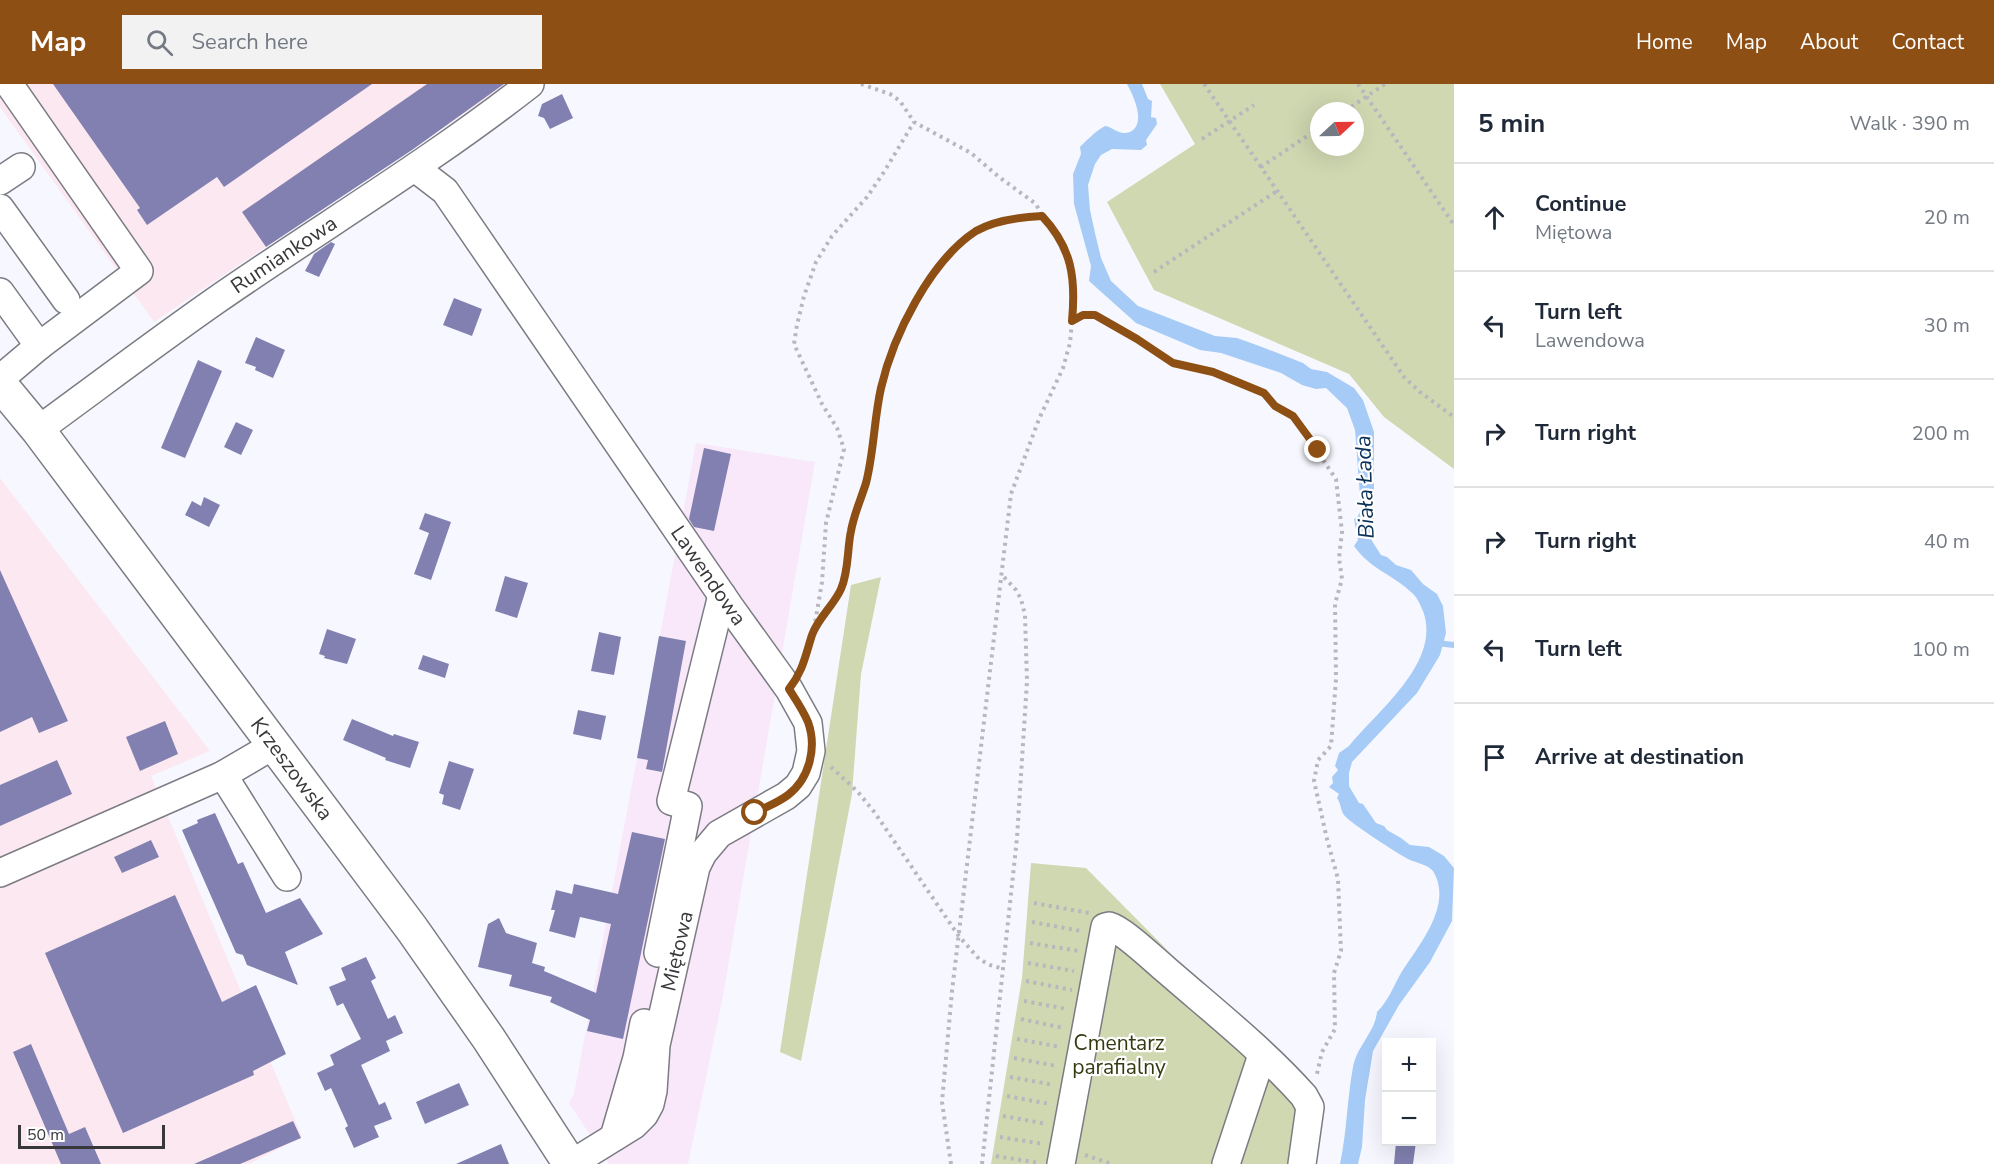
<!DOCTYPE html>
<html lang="en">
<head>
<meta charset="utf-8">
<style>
	body { margin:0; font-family:"Nunito Sans",sans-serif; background:#f2f2f3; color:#1f2937 }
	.controls { position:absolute; right:18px; bottom:18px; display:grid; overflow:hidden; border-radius:0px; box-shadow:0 6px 24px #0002 }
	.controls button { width:54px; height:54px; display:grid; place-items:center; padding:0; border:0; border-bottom:2px solid #e0e1e3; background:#fff; color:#1f2937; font:30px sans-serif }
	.compass { position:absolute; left:1310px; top:18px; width:54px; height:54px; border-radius:50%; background:#fff; box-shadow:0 6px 24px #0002; rotate:68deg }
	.scale { position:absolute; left:18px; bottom:15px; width:147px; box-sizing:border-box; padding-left:6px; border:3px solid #38383b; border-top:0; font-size:16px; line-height:21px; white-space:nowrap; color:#38383b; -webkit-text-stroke:4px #fff; paint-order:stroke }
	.stop { position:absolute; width:18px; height:18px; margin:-14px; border:4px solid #8e4f15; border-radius:50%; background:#fff }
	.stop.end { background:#8e4f15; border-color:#fff; box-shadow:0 2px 6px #0008 }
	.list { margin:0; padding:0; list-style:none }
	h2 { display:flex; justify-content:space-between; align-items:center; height:78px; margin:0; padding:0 24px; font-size:26px }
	h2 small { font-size:20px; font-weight:400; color:#747a83 }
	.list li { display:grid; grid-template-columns:39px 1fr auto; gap:18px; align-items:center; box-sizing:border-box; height:108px; padding:0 24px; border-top:2px solid #e0e1e3 }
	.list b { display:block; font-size:22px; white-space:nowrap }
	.list p { margin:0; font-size:20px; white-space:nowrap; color:#747a83 }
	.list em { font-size:20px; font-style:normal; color:#747a83 }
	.icon { flex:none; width:33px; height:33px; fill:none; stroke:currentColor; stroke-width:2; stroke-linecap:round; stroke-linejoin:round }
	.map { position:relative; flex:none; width:1454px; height:1080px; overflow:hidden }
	header { display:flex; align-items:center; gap:36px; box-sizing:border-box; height:84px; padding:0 30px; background:#8e4f15; color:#fff }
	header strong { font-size:28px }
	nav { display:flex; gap:33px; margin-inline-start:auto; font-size:21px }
	.search { width:420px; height:54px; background:#f2f2f3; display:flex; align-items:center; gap:15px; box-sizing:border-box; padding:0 21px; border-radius:0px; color:#747a83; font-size:22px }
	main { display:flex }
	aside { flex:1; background:#fff }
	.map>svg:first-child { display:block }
	.commercial { fill:#f9e8fa }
	.industrial { fill:#fce8f1 }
	.green { fill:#d0d8b1; fill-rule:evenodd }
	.water { fill:#a6cbf6 }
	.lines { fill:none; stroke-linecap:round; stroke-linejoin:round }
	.stream { stroke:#a6cbf6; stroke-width:6 }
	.building { fill:#8180b0 }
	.minor-casing { stroke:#7b7b83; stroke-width:30 }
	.major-casing { stroke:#7b7b83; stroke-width:36 }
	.path { stroke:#b7b7bd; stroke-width:4; stroke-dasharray:3 4.5; stroke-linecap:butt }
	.minor { stroke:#fff; stroke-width:27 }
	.major { stroke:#fff; stroke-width:33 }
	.route { stroke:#8e4f15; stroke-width:8 }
	.labels { text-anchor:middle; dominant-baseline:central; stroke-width:4.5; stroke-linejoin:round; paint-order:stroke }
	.street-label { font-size:21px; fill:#38383b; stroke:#fff }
	.park-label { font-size:21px; fill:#353a11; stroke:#fff }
	.water-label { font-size:22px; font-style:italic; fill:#0a3158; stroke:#fff }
</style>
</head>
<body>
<header>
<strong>Map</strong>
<div class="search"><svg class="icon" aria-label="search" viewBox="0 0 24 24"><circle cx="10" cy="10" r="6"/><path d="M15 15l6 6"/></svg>Search here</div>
<nav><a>Home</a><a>Map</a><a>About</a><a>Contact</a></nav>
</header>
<main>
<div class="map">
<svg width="1454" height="1080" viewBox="0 0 1454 1080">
	<rect width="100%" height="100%" fill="#f7f8ff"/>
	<!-- commercial -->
	<path class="commercial" d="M696,359L815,378L723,912L688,1080H609L569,1019L574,1010Z"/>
	<!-- industrial -->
	<g class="industrial">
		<path d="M0,0H508L154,238L0,23Z"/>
		<path d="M0,394L210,667L151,692L302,1053L249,1080H0Z"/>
	</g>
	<!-- green -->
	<g class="green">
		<path d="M1160,0H1454V385L1384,333L1349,290L1154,206L1107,118L1195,60ZM1319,27H1355V63H1319Z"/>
		<path d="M881,493L861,590L852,710L801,977L780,968L851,501Z"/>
		<path d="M1031,779L1086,784L1316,1016L1308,1080H991L1022,894Z"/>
	</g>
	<!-- water -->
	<path class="water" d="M1127,0H1142L1148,15L1152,17L1151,33L1156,34L1157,40L1146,56L1147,61L1141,66L1112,65L1101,71L1095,80L1088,101L1090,126L1095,149L1101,174L1111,197L1138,222L1215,252L1237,254L1262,263L1303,279L1311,285L1327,288L1354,304L1363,316L1374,348V440L1372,457L1381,471L1387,473L1396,481L1411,486L1423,500L1437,510L1443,522L1446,549L1440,571L1417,609L1352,678L1349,689V702L1359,719L1363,720L1376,739L1384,742L1387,746L1401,754L1410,761L1429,763L1444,772L1454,784L1452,837L1430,878L1399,921L1373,967L1365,1016L1362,1063L1358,1080H1340C1347,1048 1347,1015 1353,983C1357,962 1375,948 1377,928C1389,916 1393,903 1401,889C1418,862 1454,821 1433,787C1427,780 1416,779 1408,775C1397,769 1350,739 1344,731C1340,725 1341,719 1337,714L1339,710L1329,703L1333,699L1332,693L1338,686L1335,682L1339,669L1349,662C1377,627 1442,578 1423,527C1420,520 1417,513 1411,508C1392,490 1370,485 1354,462L1358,456L1354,435L1358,432L1361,425L1355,346L1347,324L1326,304L1316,305L1302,301L1281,289L1221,269L1200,266L1136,239L1089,197L1091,182L1074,120L1073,90L1081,70L1080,63C1085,58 1100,43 1106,42C1111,43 1115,47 1119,48C1124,50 1130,49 1133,46C1145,36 1133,11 1127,0Z"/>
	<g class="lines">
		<!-- stream -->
		<path class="stream" d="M1437,559L1454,561"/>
	</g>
	<!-- building -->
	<g class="building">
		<path d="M53,0H372L224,103L217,93L147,141L137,126L140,124Z"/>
		<path d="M427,0H504L412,66L266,163L242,128Z"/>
		<path d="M562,10L573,34L550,45L544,34L538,32L542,20Z"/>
		<path d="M331,158L335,160L319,193L305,187L314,170Z"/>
		<path d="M454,214L482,225L472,252L443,241Z"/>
		<path d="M256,253L285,266L273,294L255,286L256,283L245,279Z"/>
		<path d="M198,276L222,287L185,374L161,364Z"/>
		<path d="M236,338L253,346L241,371L224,363Z"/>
		<path d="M704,364L731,370L714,447L694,443L689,435Z"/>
		<path d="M204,413L220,421L209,443L185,431L192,417L201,422Z"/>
		<path d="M425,429L451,438L431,496L414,490L429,449L419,445Z"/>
		<path d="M0,486L68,637L39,649L32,633L0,648Z"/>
		<path d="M505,492L528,499L517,534L495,527Z"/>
		<path d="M327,545L356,555L347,580L324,574L325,572L319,570Z"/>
		<path d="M599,548L621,553L614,591L591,587Z"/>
		<path d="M659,552L686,557L662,688L646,685L648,676L637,674Z"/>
		<path d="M423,571L449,580L445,594L418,585Z"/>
		<path d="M578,626L606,632L601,656L573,650Z"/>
		<path d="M352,635L393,652L394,650L419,658L410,684L385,676L386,674L343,656Z"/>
		<path d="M165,637L178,670L140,687L126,653Z"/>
		<path d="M57,676L72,710L0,742V701Z"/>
		<path d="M449,677L474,685L460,726L442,720L444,711L439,709Z"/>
		<path d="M215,729L238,780L243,778L266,829L300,814L323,850L285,868L298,901L247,881L243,871L236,869L182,746L198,739L197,736Z"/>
		<path d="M632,748L665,755L623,955L587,947L590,936L550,918L552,913L509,902L512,891L478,883L488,840L499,834L506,849L537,859L532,879L545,883L544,887L596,909L611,840L580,833L575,854L549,847L555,826H551L556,806L572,810L574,800L618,810Z"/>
		<path d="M151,756L159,773L122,789L114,773Z"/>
		<path d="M175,811L222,918L256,901L286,970L253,987L254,991L123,1049L45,869Z"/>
		<path d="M366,873L376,894L371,897L388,935L395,931L403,949L386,957L390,967L361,981L379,1021L385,1018L392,1035L374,1042L379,1053L354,1064L345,1044L348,1042L331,1004L325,1007L317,989L334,981L330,971L361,955L343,919L337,922L329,903L346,896L341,884Z"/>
		<path d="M31,960L69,1050L85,1043L101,1080H61L13,968Z"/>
		<path d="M459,999L469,1021L425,1040L416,1018Z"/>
		<path d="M293,1037L301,1054L240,1080H194Z"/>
		<path d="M1396,1058H1416L1413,1080H1394Z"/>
		<path d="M501,1060L509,1080H456Z"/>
	</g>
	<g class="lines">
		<!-- minor casing -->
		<g class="minor-casing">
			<g id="minor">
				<path id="s1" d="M415,84L445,107L730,523L789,605L808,639L811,667L806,689L798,702L786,712L719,750L703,769L696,783L656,961L653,1007L650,1020L644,1031L634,1041L571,1080"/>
				<path d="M0,97L21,83"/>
				<path d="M0,124L66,216"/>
				<path d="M0,208L39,262"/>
				<path d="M0,295L39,262L139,187L9,0"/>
				<path id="s2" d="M38,346C97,303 155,259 215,217C320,144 429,79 530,0"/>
				<path d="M223,691L287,793"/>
				<path d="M0,789L223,691L274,661"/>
				<path d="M658,869L688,722L671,717L722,511"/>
				<path d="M614,1053L637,974L644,939"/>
				<path d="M1061,1080L1104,848L1105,843L1109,842C1123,846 1151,873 1164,884C1211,925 1262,965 1304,1012L1310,1023L1302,1080"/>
				<path d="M1226,1080L1262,971"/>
			</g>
		</g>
		<!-- major casing -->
		<g class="major-casing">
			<g id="major">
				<path id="s3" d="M0,300L38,346L412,845L489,955L570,1080"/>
			</g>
		</g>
		<!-- path -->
		<g class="path">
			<path d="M861,0L890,10L900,17L914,38L971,69L999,93L1036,120L1042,132"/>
			<path d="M1204,0L1261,83"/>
			<path d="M1358,0L1454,141"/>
			<path d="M1345,27L1385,0"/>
			<path d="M1319,44L1261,83L1404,293L1420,308L1454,333"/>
			<path d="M1202,55L1254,21"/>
			<path d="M1154,188L1277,107"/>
			<path d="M814,545L822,498L826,439L844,365L837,344L822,320L794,260L797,241L804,212L816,178L832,152L867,113L884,88L914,38"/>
			<path d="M802,585C807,573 808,561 813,550C820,533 836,520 842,503C847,489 846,473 848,459C851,437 861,418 866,398C874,367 874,335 882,303C893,252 930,176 976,147C995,136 1021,133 1042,132C1072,164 1076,194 1072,237"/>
			<path d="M831,683L858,708L875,729L958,851L979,875L990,881L1004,885"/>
			<path d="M1034,819L1089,829"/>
			<path d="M1032,838L1081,847"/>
			<path d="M1030,859L1079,867"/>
			<path d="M1028,879L1074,887"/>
			<path d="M1026,897L1072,906"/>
			<path d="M1024,917L1067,925"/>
			<path d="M1021,935L1064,944"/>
			<path d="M1017,955L1061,963"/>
			<path d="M1014,974L1057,982"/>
			<path d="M1010,993L1054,1001"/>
			<path d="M1007,1012L1050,1020"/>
			<path d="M1003,1032L1047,1040"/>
			<path d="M1000,1053L1043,1060"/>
			<path d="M1085,1071L1112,1080"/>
			<path d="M996,1072L1040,1079"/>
			<path d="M951,1080L942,1018L952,907L1011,410L1039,335L1063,284L1070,259L1072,237L1083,231H1095L1137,255L1173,279L1213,288L1264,309L1275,322L1293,332L1336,395L1342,448L1339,474L1342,495L1335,520L1336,595L1331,662L1318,676L1314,697L1327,755L1338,795L1341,867L1334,889L1335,945L1322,968L1316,994"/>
			<path d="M982,1080L1017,754L1027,597L1025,531L1021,515L1016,506L1001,490"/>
		</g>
		<!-- minor -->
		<use href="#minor" class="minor"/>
		<!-- major -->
		<use href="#major" class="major"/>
	</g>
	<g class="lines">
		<!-- route -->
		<path class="route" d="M755,729C766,723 779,718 788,711C810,694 817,663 808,638C803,626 796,616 789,605C803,587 805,573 812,551C818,534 834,521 841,505C849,487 847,465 851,447C854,430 861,415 866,399C874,368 874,335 881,304C893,252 930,177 976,147C995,136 1021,133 1042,132C1072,164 1076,194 1072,237L1083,231H1095L1137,255L1173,279L1213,288L1264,309L1275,322L1293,332L1318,366"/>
	</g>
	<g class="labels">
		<!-- street labels -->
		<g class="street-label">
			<text stroke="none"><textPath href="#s2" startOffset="302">Rumiankowa</textPath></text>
			<text stroke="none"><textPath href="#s1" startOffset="504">Lawendowa</textPath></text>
			<text stroke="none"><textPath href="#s3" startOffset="483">Krzeszowska</textPath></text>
			<text transform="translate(677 867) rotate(-77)">Miętowa</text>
		</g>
		<!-- park labels -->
		<g class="park-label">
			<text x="1119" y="959">Cmentarz<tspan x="1119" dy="24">parafialny</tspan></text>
		</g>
		<!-- water labels -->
		<g class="water-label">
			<text transform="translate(1365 403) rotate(-92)">Biała Łada</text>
		</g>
	</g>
</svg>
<div class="controls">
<button>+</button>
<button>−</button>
</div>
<svg class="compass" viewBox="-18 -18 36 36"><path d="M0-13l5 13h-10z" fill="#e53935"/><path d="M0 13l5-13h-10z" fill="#747a83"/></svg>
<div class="scale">50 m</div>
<div class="stop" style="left:755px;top:729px"></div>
<div class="stop end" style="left:1318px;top:366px"></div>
</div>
<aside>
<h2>5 min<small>Walk · 390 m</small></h2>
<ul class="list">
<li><svg class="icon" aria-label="ahead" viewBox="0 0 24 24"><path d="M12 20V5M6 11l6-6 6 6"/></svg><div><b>Continue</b><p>Miętowa</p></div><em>20 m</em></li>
<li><svg class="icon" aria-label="left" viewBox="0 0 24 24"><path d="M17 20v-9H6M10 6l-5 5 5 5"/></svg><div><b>Turn left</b><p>Lawendowa</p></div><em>30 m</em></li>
<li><svg class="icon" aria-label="right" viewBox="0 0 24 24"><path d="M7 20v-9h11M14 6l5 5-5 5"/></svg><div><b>Turn right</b></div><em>200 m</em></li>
<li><svg class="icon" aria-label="right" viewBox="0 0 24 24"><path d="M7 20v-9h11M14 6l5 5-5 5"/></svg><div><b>Turn right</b></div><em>40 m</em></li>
<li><svg class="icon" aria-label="left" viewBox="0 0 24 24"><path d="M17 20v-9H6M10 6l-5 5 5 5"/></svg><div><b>Turn left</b></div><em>100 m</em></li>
<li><svg class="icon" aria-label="arrive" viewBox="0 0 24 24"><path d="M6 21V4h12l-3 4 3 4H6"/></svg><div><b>Arrive at destination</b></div></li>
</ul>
</aside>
</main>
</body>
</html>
